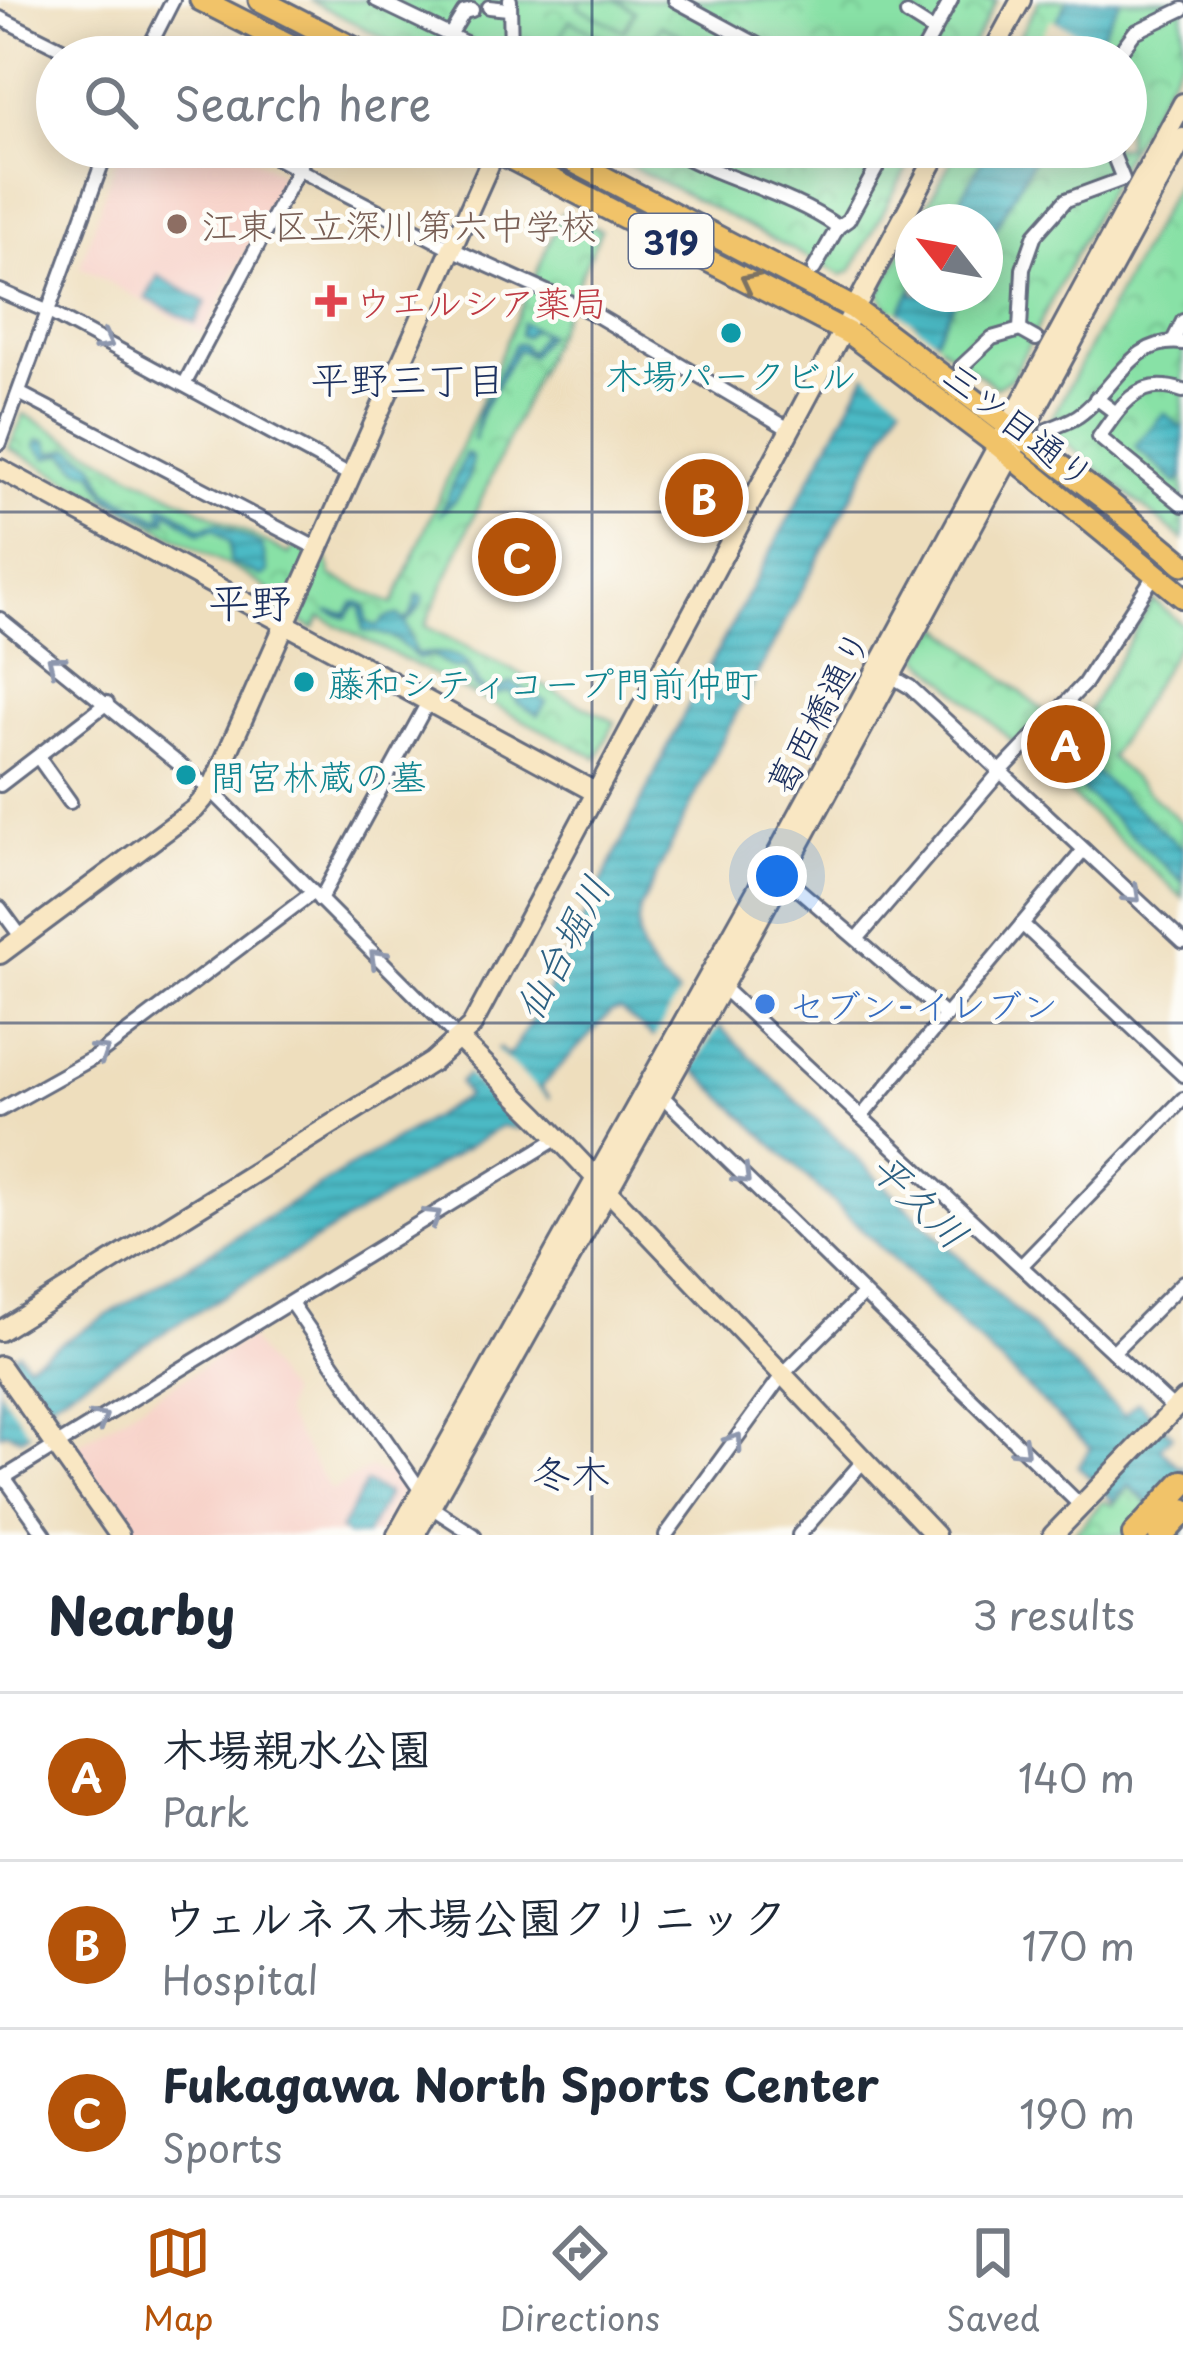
<!DOCTYPE html>
<html lang="en">
<head>
<meta charset="utf-8">
<style>
	body { margin:0; font-family:"Playpen Sans","Klee One",sans-serif; background:#f6f6f7; color:#1f2937 }
	.compass { position:absolute; left:895px; top:204px; width:108px; height:108px; border-radius:50%; background:#fff; box-shadow:0 6px 30px #0003; rotate:301deg }
	.you { position:absolute; left:777px; top:876px; width:42px; height:42px; margin:-30px; border:9px solid #fff; border-radius:50%; background:#1a73e8; box-shadow:0 0 0 18px #1a73e833 }
	.badge { display:grid; place-items:center; width:78px; height:78px; border-radius:50%; background:#b45309; color:#fff; font-size:39px; font-weight:700 }
	.pin { position:absolute; translate:-50% -50%; border:6px solid #fff; box-shadow:0 3px 12px #0006 }
	.list { margin:0; padding:0; list-style:none }
	h2 { display:flex; justify-content:space-between; align-items:center; height:156px; margin:0; padding:0 48px; font-size:51px }
	h2 small { font-size:39px; font-weight:400; color:#747a83 }
	.list li { display:grid; grid-template-columns:78px 1fr auto; gap:36px; align-items:center; box-sizing:border-box; height:168px; padding:0 48px; border-top:3px solid #e0e1e3 }
	.list b { display:block; font-size:45px; white-space:nowrap }
	.list p { margin:0; font-size:39px; white-space:nowrap; color:#747a83 }
	.list em { font-size:39px; font-style:normal; color:#747a83 }
	.icon { flex:none; width:66px; height:66px; fill:none; stroke:currentColor; stroke-width:2; stroke-linecap:round; stroke-linejoin:round }
	.map { position:relative; flex:none; width:1183px; height:1535px; overflow:hidden }
	.search { position:absolute; background:#fff; box-shadow:0 6px 30px #0003; left:36px; right:36px; top:36px; height:132px; display:flex; align-items:center; gap:30px; box-sizing:border-box; padding:0 42px; border-radius:66px; color:#747a83; font-size:45px }
	.sheet { height:660px; background:#fff }
	nav { display:flex; justify-content:space-around; align-items:center; box-sizing:border-box; height:168px; border-top:3px solid #e0e1e3; background:#fff; font-size:33px; color:#747a83 }
	nav a { display:grid; justify-items:center; gap:6px }
	nav .on { color:#b45309 }
	.map>svg:first-child { display:block }
	.built { fill:#f7d1c8 }
	.grass { fill:url(#grass-dots); stroke:#528882; stroke-width:3 }
	.park { fill:url(#park-crowns); stroke:#528882; stroke-width:3 }
	.garden { fill:#88e1a6; stroke:#528882; stroke-width:3 }
	.water { fill:url(#water-rules); stroke:#347492; stroke-width:3 }
	.pier { fill:#eedebd }
	.lines { fill:none; stroke-linecap:round; stroke-linejoin:round }
	.street-casing { stroke:#656c7f; stroke-width:18 }
	.secondary-casing { stroke:#656c7f; stroke-width:24 }
	.primary-casing { stroke:#656c7f; stroke-width:27 }
	.highway-casing { stroke:#656c7f; stroke-width:30 }
	.street { stroke:#fff; stroke-width:12 }
	.secondary { stroke:#f9e7c3; stroke-width:18 }
	.primary { stroke:#f1c369; stroke-width:21 }
	.highway { stroke:#f1c369; stroke-width:24 }
	.oneway { stroke:#7b7263 }
	.oneway2 { stroke:#8d97ae }
	.grid { fill:none; stroke:#1b2f5e; stroke-width:3; stroke-opacity:0.55 }
	.education-dot { fill:#8d6e63; stroke:#fdfcf7; stroke-width:4.5 }
	.health-dot { fill:#e0444e; stroke:#fdfcf7; stroke-width:4.5 }
	.culture-dot { fill:#0f9aa8; stroke:#fdfcf7; stroke-width:4.5 }
	.shop-dot { fill:#3f7fe0; stroke:#fdfcf7; stroke-width:4.5 }
	.labels { text-anchor:middle; dominant-baseline:central; stroke-width:9; stroke-linejoin:round; paint-order:stroke }
	.shield { fill:#fdfcf7; stroke:#5f6c8c; stroke-width:3 }
	.shield-label { font-size:33px; font-weight:bold; fill:#1b2f5e }
	.education-label { font-size:36px; fill:#785e54; stroke:#fdfcf7; text-anchor:start }
	.health-label { font-size:36px; fill:#be3a42; stroke:#fdfcf7; text-anchor:start }
	.culture-label { font-size:36px; fill:#0d838f; stroke:#fdfcf7; text-anchor:start }
	.street-label { font-size:36px; fill:#1b2f5e; stroke:#fdfcf7 }
	.shop-label { font-size:36px; fill:#366cbe; stroke:#fdfcf7; text-anchor:start }
	.neighbourhood-label { font-size:39px; fill:#1b2f5e; stroke:#fdfcf7 }
	.water-label { font-size:39px; font-style:italic; fill:#2c6082; stroke:#fdfcf7 }
	.quarter-label { font-size:42px; fill:#1b2f5e; stroke:#fdfcf7 }
</style>
</head>
<body>
<div class="map">
<svg width="1183" height="1535" viewBox="0 0 1183 1535">
	<defs>
		<pattern id="grass-dots" width="8" height="8" patternUnits="userSpaceOnUse" patternTransform="scale(3)"><rect width="8" height="8" fill="#88e1a6"/><path d="M2 2h.1M6 6h.1" fill="none" stroke="#75c191" stroke-width="1.8" stroke-linecap="round"/></pattern>
		<pattern id="park-crowns" width="20" height="18" patternUnits="userSpaceOnUse" patternTransform="scale(3)"><rect width="20" height="18" fill="#88e1a6"/><path d="M2 6a3 3 0 1 1 6 0M12 15a3 3 0 1 1 6 0" fill="none" stroke="#75c191"/></pattern>
		<pattern id="water-rules" width="6" height="5" patternUnits="userSpaceOnUse" patternTransform="scale(3)"><rect width="6" height="5" fill="#4cbac5"/><path d="M0 2.5h6" fill="none" stroke="#3e98a3"/></pattern>
	</defs>
	<rect width="100%" height="100%" fill="#fdfcf7"/>
	<filter id="ink" filterUnits="userSpaceOnUse"><feTurbulence type="fractalNoise" baseFrequency=".00833" numOctaves="2"/><feDisplacementMap in="SourceGraphic" scale="24" xChannelSelector="R" yChannelSelector="G"/><feConvolveMatrix kernelMatrix="1 2 1 2 8 2 1 2 1" color-interpolation-filters="sRGB"/></filter>
	<filter id="wash" filterUnits="userSpaceOnUse"><feTurbulence type="fractalNoise" baseFrequency=".004" numOctaves="4" result="noise"/><feDisplacementMap in="SourceGraphic" scale="48" xChannelSelector="R" yChannelSelector="G"/><feGaussianBlur stdDeviation="2.7" result="paint"/><feColorMatrix in="noise" values="0 0 0 0 0 0 0 0 0 0 0 0 0 0 0 0 0 1.4 0 .05"/><feComposite in="paint" operator="in"/></filter>
	<g filter="url(#wash)">
		<rect width="100%" height="100%" fill="#eedebd"/>
		<!-- built -->
		<g class="built">
			<path d="M120,147H231L278,172L281,181L204,334L80,267Z"/>
			<path d="M249,1338L288,1394L284,1414L331,1491L370,1468L383,1475L393,1468L405,1485L377,1535H134L72,1448Z"/>
		</g>
		<!-- grass -->
		<path class="grass" d="M511,147H519L820,304L818,306Z"/>
		<!-- park -->
		<g class="park">
			<path d="M310,0H997L966,57H420Z"/>
			<path d="M1039,0H1183V55L1124,158L1012,378L996,387L886,305L879,293L913,231V294H985V222H918L959,147H1126V57H1008Z"/>
			<path d="M594,147H918L852,270L842,275Z"/>
			<path d="M1183,172V540L1054,433L1049,423Z"/>
			<path d="M562,213L601,230L425,626L615,722L597,758L321,617L314,629L268,603L272,592L248,576L9,448L24,414L131,474L289,554L296,545L328,561L331,576L393,604Z"/>
			<path d="M1153,600L1183,625V637L1110,757L1183,824V898L919,656L938,624L1074,736Z"/>
			<path d="M1129,1487L1150,1506L1128,1535H1073L1103,1501L1113,1505Z"/>
		</g>
		<!-- garden -->
		<g class="garden">
			<path d="M582,0H616L635,11L624,31L578,7Z"/>
			<path d="M570,20L616,45L609,57H588L558,41Z"/>
			<path d="M661,25L707,49L703,57H671L650,46Z"/>
		</g>
		<!-- water -->
		<g class="water">
			<path d="M1068,0H1120L1089,57H1037Z"/>
			<path d="M989,147H1040L985,247V222H948Z"/>
			<path d="M158,276L206,302L195,323L146,298Z"/>
			<path d="M913,287V294H959L725,735L640,909C627,968 680,994 720,1027L1124,1415L1138,1402L1172,1435L1160,1448L1180,1468L1183,1466V1535H1174L1151,1504L1129,1485L1113,1501L1078,1466L1091,1449L695,1070L620,1010L611,1012L540,1088L549,1098L520,1129L502,1126L50,1402L58,1415L21,1438L6,1432L0,1434V1364L19,1352L27,1364L467,1096L459,1082L499,1048L507,1056L513,1050L544,1000L688,706Z"/>
			<path d="M522,323L547,334L531,356L518,349L482,411L474,441L479,412L515,344H522L529,353L542,333L532,329L525,337L520,335Z"/>
			<path d="M1164,413L1183,429V475L1177,483L1135,446Z"/>
			<path d="M39,440L47,441L51,453L72,448L94,463L107,491L158,518L162,516L160,506L165,505L201,528L217,523L262,546L268,572L262,577L230,562V543L214,529L200,533L166,510V520L156,522L108,497L93,472L80,469L64,453L47,458L36,446Z"/>
			<path d="M466,453L472,457C471,480 459,499 441,513Z"/>
			<path d="M417,595L423,597C421,609 414,616 405,622L416,655C433,653 459,649 471,669C477,681 475,685 489,692L512,683L546,702L538,715L518,703L510,691L488,696L475,687L466,668H452L433,655L418,659C401,642 390,632 363,631L361,607L355,606L346,618L327,611L347,614L353,603L359,602L365,606L367,623L378,626L385,618L397,615L404,620L411,616Z"/>
			<path d="M1070,750L1183,849V882L1082,790L1081,784L1074,783L1055,766Z"/>
			<path d="M366,1483L387,1494L366,1535H348L340,1530Z"/>
		</g>
		<!-- pier -->
		<g class="pier">
			<path d="M1051,19L1102,45L1096,57H1072L1040,39Z"/>
			<path d="M894,308L939,343L907,405L861,369Z"/>
			<path d="M682,989L722,1021L689,1074L651,1043Z"/>
			<path d="M493,1047L552,1103L523,1132L467,1074Z"/>
			<path d="M8,1353L52,1421L30,1434L0,1390V1359Z"/>
		</g>
	</g>
	<g filter="url(#ink)">
		<g class="lines">
			<!-- street casing -->
			<g class="street-casing">
				<g id="street">
					<path d="M376,0L495,57"/>
					<path d="M510,0L511,57"/>
					<path d="M675,0L780,57"/>
					<path d="M489,7L508,9"/>
					<path d="M907,14L934,31"/>
					<path d="M0,18L78,57"/>
					<path d="M450,35L464,12L472,10"/>
					<path d="M144,57L173,0"/>
					<path d="M920,57L951,0"/>
					<path d="M1116,57L1135,32L1183,9"/>
					<path d="M255,147L452,249L591,312L789,429"/>
					<path d="M667,147C721,180 785,190 838,227L848,220L888,147"/>
					<path d="M814,269L838,227"/>
					<path d="M0,291L49,312L352,476"/>
					<path d="M1020,330L1036,339"/>
					<path d="M1173,341L1183,321"/>
					<path d="M961,367L992,338L1020,330L1023,269L1035,235L1066,200L1123,179L1110,147"/>
					<path d="M185,383L310,147"/>
					<path d="M21,394L320,550"/>
					<path d="M1096,398L1116,413L1099,437L1183,505"/>
					<path d="M1116,413C1135,389 1153,381 1183,391"/>
					<path d="M1047,430C1058,425 1073,421 1082,413C1115,388 1133,336 1183,343"/>
					<path d="M0,443L108,147"/>
					<path d="M0,619L211,790L460,1040"/>
					<path d="M891,676L910,687L1183,942"/>
					<path d="M38,757L70,802"/>
					<path d="M0,785L107,703"/>
					<path d="M783,876L946,1016"/>
					<path d="M320,900L428,702"/>
					<path d="M0,908L22,938"/>
					<path d="M1022,924L1183,1075"/>
					<path d="M858,938L1001,771L1084,684L1155,574"/>
					<path d="M722,987L1174,1409"/>
					<path d="M660,1094L1080,1505"/>
					<path d="M0,1110L95,1057L312,893"/>
					<path d="M861,1117L1084,850"/>
					<path d="M1021,1266L1183,1099"/>
					<path d="M291,1303L421,1491"/>
					<path d="M1113,1352L1183,1282"/>
					<path d="M4,1477L45,1535"/>
					<path d="M0,1480L558,1138"/>
					<path d="M431,1507L474,1535"/>
					<path d="M666,1535L783,1374L863,1294"/>
					<path d="M799,1535L865,1459"/>
				</g>
			</g>
			<!-- secondary casing -->
			<g class="secondary-casing">
				<g id="secondary">
					<path d="M990,57L1021,0"/>
					<path d="M0,469L595,792"/>
					<path d="M0,954L195,809L211,790L497,147"/>
					<path d="M460,1040L537,1116L935,1535"/>
					<path d="M0,1331L432,1062L471,1027L941,147"/>
					<path d="M0,1366L119,1535"/>
					<path d="M397,1535L777,854L1183,103"/>
					<path d="M415,1535L722,987L1183,138"/>
					<path d="M1053,1535L1183,1400"/>
				</g>
			</g>
			<!-- primary casing -->
			<g class="primary-casing">
				<g id="primary">
					<path d="M201,0L313,57"/>
					<path d="M260,0L371,57"/>
					<path d="M489,147L852,335L998,445L1183,597"/>
					<path d="M546,147L853,308L1106,500L1183,564"/>
				</g>
			</g>
			<!-- highway casing -->
			<g class="highway-casing">
				<g id="highway">
					<path d="M1135,1535L1183,1483"/>
					<path d="M1161,1535L1183,1511"/>
				</g>
			</g>
			<!-- street -->
			<use href="#street" class="street"/>
			<!-- secondary -->
			<use href="#secondary" class="secondary"/>
			<!-- primary -->
			<use href="#primary" class="primary"/>
			<!-- highway -->
			<use href="#highway" class="highway"/>
		</g>
		<!-- one-way arrows -->
		<defs><path id="oneway-chevron" d="M-2-3.5L2.5 0L-2 3.5" fill="none" stroke-width="1.6" stroke-linecap="round" stroke-linejoin="round" transform="scale(3)"/></defs>
		<use class="oneway" href="#oneway-chevron" transform="translate(749 281) rotate(-153)"/>
		<g class="oneway2">
			<use href="#oneway-chevron" transform="translate(105 342) rotate(28)"/>
			<use href="#oneway-chevron" transform="translate(55 663) rotate(-142)"/>
			<use href="#oneway-chevron" transform="translate(1133 895) rotate(43)"/>
			<use href="#oneway-chevron" transform="translate(377 957) rotate(-135)"/>
			<use href="#oneway-chevron" transform="translate(101 1052) rotate(-33)"/>
			<use href="#oneway-chevron" transform="translate(743 1176) rotate(45)"/>
			<use href="#oneway-chevron" transform="translate(433 1216) rotate(-32)"/>
			<use href="#oneway-chevron" transform="translate(100 1419) rotate(-31)"/>
			<use href="#oneway-chevron" transform="translate(735 1441) rotate(-54)"/>
			<use href="#oneway-chevron" transform="translate(1022 1449) rotate(44)"/>
		</g>
	</g>
	<!-- grid -->
	<path class="grid" d="M592,0V57M592,147V1535M0,512H1183M0,1023H1183"/>
	<!-- markers -->
	<circle class="education-dot" cx="177" cy="224" r="12"/>
	<path class="health-dot" d="M325 283h12v12h12v12h-12v12h-12v-12h-12v-12h12z"/>
	<g class="culture-dot">
		<circle cx="731" cy="333" r="12"/>
		<circle cx="304" cy="682" r="12"/>
		<circle cx="186" cy="775" r="12"/>
	</g>
	<circle class="shop-dot" cx="765" cy="1004" r="12"/>
	<g class="labels">
		<!-- shield labels -->
		<rect class="shield" x="629" y="214" width="84" height="54" rx="9"/>
		<g class="shield-label">
			<text x="671" y="241">319</text>
		</g>
		<!-- education labels -->
		<g class="education-label">
			<text x="201" y="224">江東区立深川第六中学校</text>
		</g>
		<!-- health labels -->
		<g class="health-label">
			<text x="355" y="301">ウエルシア薬局</text>
		</g>
		<!-- culture labels -->
		<g class="culture-label">
			<text x="731" y="374" text-anchor="middle">木場パークビル</text>
			<text x="328" y="682">藤和シティコープ門前仲町</text>
			<text x="210" y="775">間宮林蔵の墓</text>
		</g>
		<!-- street labels -->
		<g class="street-label">
			<text transform="translate(1020 424) rotate(38)">三ツ目通り</text>
			<text transform="translate(817 711) rotate(-62)">葛西橋通り</text>
		</g>
		<!-- shop labels -->
		<g class="shop-label">
			<text x="789" y="1004">セブン-イレブン</text>
		</g>
		<!-- neighbourhood labels -->
		<g class="neighbourhood-label">
			<text x="408" y="377">平野三丁目</text>
			<text x="571" y="1471">冬木</text>
		</g>
		<!-- water labels -->
		<g class="water-label">
			<text transform="translate(560 947) rotate(-62)">仙台堀川</text>
			<text transform="translate(921 1199) rotate(44)">平久川</text>
		</g>
		<!-- quarter labels -->
		<g class="quarter-label">
			<text x="250" y="600">平野</text>
		</g>
	</g>
</svg>
<svg class="compass" viewBox="-18 -18 36 36"><path d="M0-13l5 13h-10z" fill="#e53935"/><path d="M0 13l5-13h-10z" fill="#747a83"/></svg>
<div class="you"></div>
<div class="pin badge" style="left:1066px;top:744px">A</div>
<div class="pin badge" style="left:704px;top:498px">B</div>
<div class="pin badge" style="left:517px;top:557px">C</div>
<div class="search"><svg class="icon" aria-label="search" viewBox="0 0 24 24"><circle cx="10" cy="10" r="6"/><path d="M15 15l6 6"/></svg>Search here</div>
</div>
<section class="sheet">
<h2>Nearby<small>3 results</small></h2>
<ul class="list">
<li><span class="badge">A</span><div><b>木場親水公園</b><p>Park</p></div><em>140 m</em></li>
<li><span class="badge">B</span><div><b>ウェルネス木場公園クリニック</b><p>Hospital</p></div><em>170 m</em></li>
<li><span class="badge">C</span><div><b>Fukagawa North Sports Center</b><p>Sports</p></div><em>190 m</em></li>
</ul>
</section>
<nav>
<a class="on"><svg class="icon" aria-label="map" viewBox="0 0 24 24"><path d="M3 6l6-2 6 2 6-2v14l-6 2-6-2-6 2zM9 4v14M15 6v14"/></svg>Map</a>
<a><svg class="icon" aria-label="directions" viewBox="0 0 24 24"><path d="M12 3l9 9-9 9-9-9zM9 14v-3h6M13 9l2 2-2 2"/></svg>Directions</a>
<a><svg class="icon" aria-label="saved" viewBox="0 0 24 24"><path d="M7 4h10v16l-5-4-5 4z"/></svg>Saved</a>
</nav>
</body>
</html>
